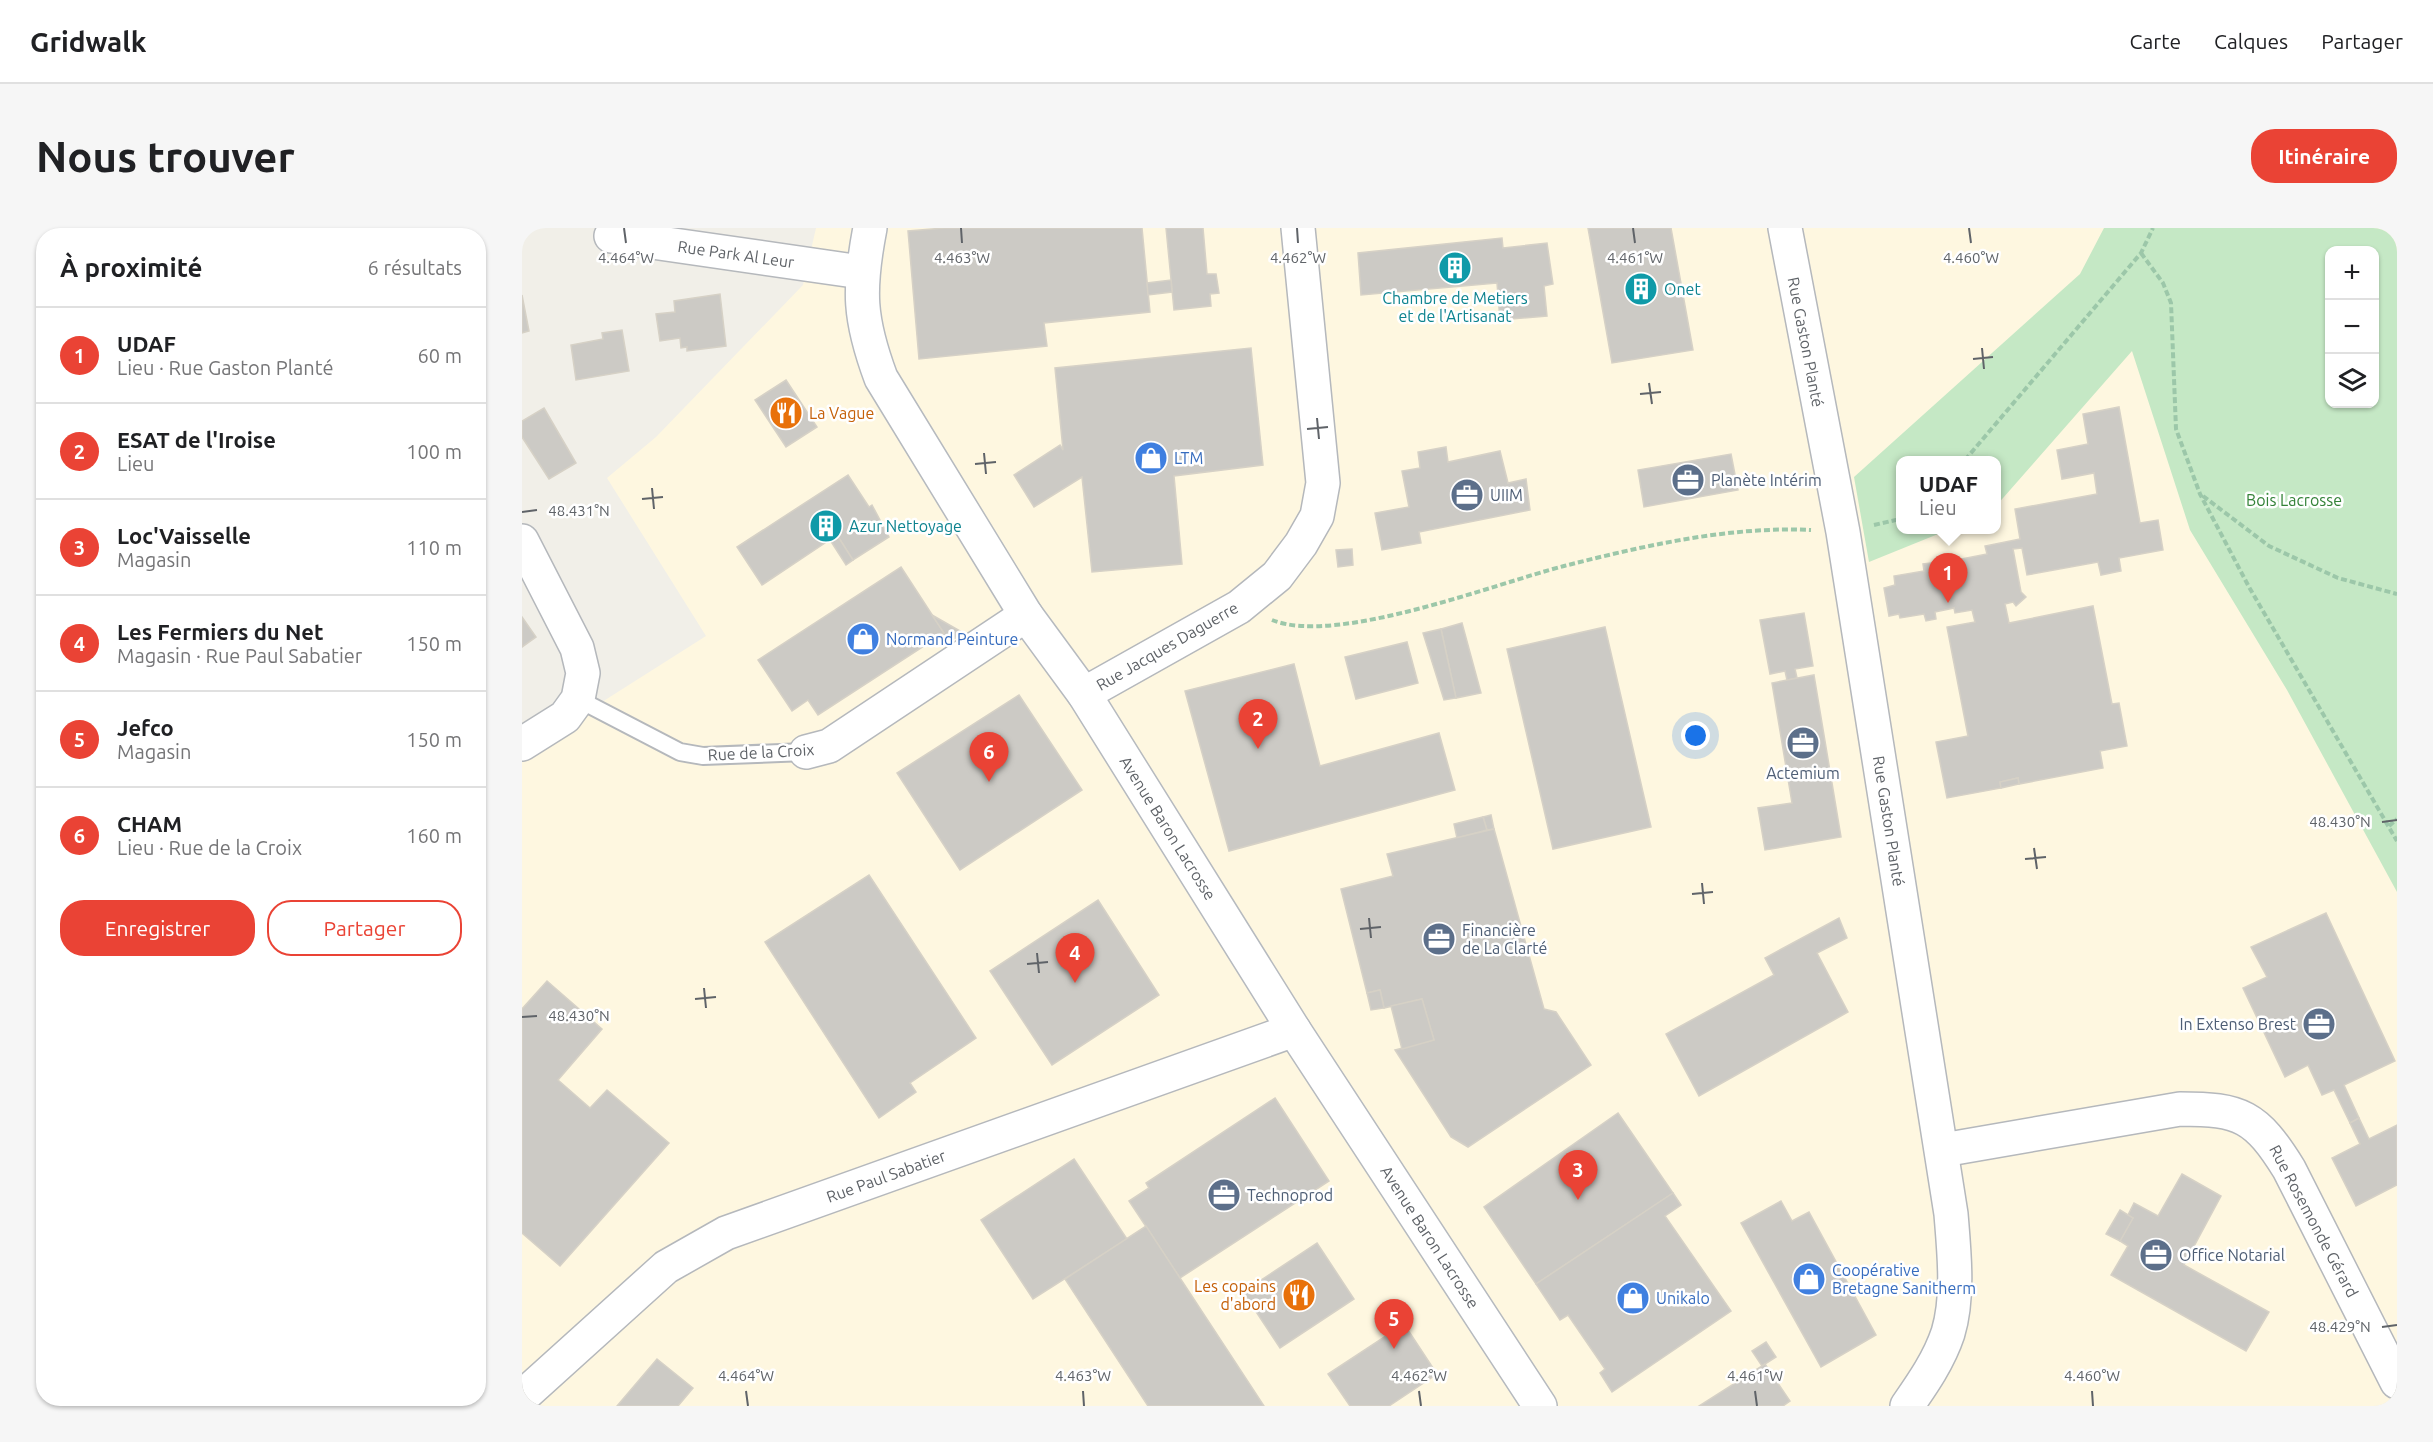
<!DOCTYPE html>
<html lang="fr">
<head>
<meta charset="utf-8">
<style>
	body { margin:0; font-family:Ubuntu,sans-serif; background:#f6f6f6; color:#202124 }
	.controls { position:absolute; right:18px; top:18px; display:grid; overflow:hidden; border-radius:12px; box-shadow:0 2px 4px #0004 }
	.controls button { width:54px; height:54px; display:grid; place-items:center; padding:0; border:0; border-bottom:2px solid #e0e0e0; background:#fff; color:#202124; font:30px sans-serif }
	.you { position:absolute; left:1174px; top:508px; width:21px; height:21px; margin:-15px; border:4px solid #fff; border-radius:50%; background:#1a73e8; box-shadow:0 0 0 9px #1a73e833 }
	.badge { display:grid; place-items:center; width:39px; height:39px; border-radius:50%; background:#ea4335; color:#fff; font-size:20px; font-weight:700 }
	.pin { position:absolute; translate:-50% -50px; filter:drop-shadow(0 2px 3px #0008) }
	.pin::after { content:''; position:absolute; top:32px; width:21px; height:18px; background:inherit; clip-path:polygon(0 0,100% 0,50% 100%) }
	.popup { position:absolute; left:1374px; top:228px; width:105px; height:78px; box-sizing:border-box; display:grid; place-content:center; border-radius:12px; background:#fff; filter:drop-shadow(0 2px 4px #0005); font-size:20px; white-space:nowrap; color:#757577 }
	.popup b { font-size:22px; color:#202124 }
	.popup::after { content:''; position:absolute; left:50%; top:100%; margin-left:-12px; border:12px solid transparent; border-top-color:#fff }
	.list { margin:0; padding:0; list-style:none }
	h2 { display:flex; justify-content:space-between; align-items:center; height:78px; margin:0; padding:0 24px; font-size:26px }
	h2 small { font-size:20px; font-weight:400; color:#757577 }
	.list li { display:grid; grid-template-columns:39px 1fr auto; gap:18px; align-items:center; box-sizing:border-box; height:96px; padding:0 24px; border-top:2px solid #e0e0e0 }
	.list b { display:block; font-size:22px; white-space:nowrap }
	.list p { margin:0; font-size:20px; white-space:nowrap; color:#757577 }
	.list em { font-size:20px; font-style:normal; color:#757577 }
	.actions { display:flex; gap:12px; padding:18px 24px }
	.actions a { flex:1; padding:14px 0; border:2px solid #ea4335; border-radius:24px; text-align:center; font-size:21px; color:#ea4335 }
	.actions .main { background:#ea4335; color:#fff }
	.icon { flex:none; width:33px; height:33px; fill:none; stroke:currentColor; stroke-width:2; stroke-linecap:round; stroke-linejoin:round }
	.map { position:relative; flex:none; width:1875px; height:1178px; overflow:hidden; border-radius:24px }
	header { display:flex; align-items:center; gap:36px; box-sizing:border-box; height:84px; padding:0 30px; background:#fff; border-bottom:2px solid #e0e0e0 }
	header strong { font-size:28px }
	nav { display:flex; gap:33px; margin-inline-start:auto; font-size:21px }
	.intro { display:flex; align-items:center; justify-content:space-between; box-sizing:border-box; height:144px; padding:0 36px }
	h1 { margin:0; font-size:42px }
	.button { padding:15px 27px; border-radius:24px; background:#ea4335; color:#fff; font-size:21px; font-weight:700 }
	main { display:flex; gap:36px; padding:0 36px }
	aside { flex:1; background:#fff; border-radius:24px; box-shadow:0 2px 4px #0004 }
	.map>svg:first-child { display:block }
	.commercial { fill:#fef7e0; fill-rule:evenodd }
	.green { fill:#c5e8c5; fill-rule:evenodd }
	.building { fill:#cccac5; stroke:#d6d1c6; stroke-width:1.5 }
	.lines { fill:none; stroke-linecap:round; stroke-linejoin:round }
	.lane-casing { stroke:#b5b8bc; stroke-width:20 }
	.street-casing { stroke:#b5b8bc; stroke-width:36 }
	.secondary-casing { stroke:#b6babf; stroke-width:36 }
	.path { stroke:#9cc7a9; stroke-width:4; stroke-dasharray:6 3; stroke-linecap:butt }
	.lane { stroke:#fff; stroke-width:16 }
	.street { stroke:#fff; stroke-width:33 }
	.secondary { stroke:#fff; stroke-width:33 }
	.ticks { fill:none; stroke:#5f6368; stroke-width:2 }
	.labels { text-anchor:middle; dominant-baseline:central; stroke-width:5; stroke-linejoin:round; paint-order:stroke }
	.street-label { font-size:16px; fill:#5f6368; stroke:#fff }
	.culture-label { font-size:16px; fill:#0d838f; stroke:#fff; text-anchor:start }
	.food-label { font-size:16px; fill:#c56008; stroke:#fff; text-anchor:start }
	.shop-label { font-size:16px; fill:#366cbe; stroke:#fff; text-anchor:start }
	.service-label { font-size:16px; fill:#4e5e75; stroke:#fff; text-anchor:start }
	.park-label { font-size:16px; fill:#348238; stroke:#fff }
	.ticks-label { font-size:15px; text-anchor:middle; fill:#5f6368; stroke:#fff; stroke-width:5; stroke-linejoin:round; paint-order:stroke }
</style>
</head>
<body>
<header>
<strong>Gridwalk</strong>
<nav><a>Carte</a><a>Calques</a><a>Partager</a></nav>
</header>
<div class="intro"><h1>Nous trouver</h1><a class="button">Itinéraire</a></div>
<main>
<aside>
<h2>À proximité<small>6 résultats</small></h2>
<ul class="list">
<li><span class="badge">1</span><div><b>UDAF</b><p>Lieu · Rue Gaston Planté</p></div><em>60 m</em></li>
<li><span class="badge">2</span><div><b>ESAT de l'Iroise</b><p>Lieu</p></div><em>100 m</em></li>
<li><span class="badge">3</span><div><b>Loc'Vaisselle</b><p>Magasin</p></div><em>110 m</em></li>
<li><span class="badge">4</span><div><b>Les Fermiers du Net</b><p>Magasin · Rue Paul Sabatier</p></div><em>150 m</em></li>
<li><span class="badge">5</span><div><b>Jefco</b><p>Magasin</p></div><em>150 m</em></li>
<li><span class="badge">6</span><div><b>CHAM</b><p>Lieu · Rue de la Croix</p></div><em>160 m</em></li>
</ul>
<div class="actions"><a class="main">Enregistrer</a><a>Partager</a></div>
</aside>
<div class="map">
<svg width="1875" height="1178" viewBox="0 0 1875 1178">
	<rect width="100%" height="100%" fill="#f1efe8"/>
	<!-- commercial -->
	<path class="commercial" d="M294,0H1875V1178H0V529L50,493L184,408L85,250L134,209L281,57ZM1808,22H1852V176H1808ZM1378,232H1474V302H1378Z"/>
	<!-- green -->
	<path class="green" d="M1582,0H1875V664L1765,462L1668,302L1610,123L1474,278V232H1378V302H1426L1347,334L1332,249L1558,46ZM1808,22H1852V176H1808Z"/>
	<!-- building -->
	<g class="building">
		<path d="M422,0H620L628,84L522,95L525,118L397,131L386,3Z"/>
		<path d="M644,0H681L685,46H694L697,65L688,66L689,78L652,82Z"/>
		<path d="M1066,0H1149L1171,122L1090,135Z"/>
		<path d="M980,10L981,20L1025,15L1031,56L1022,58L1025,88L978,92L975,55L839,67L836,25Z"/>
		<path d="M649,52L650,64L626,67L625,55Z"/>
		<path d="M198,66L204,118L165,123V119L159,120L158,110L138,113L134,86L153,84L152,73Z"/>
		<path d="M0,67L7,103L0,105Z"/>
		<path d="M100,102L107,143L54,152L49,117L81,111L80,105Z"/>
		<path d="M729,120L741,237L652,248L660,336L570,344L560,249L512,279L492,247L538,217L541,222L533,140Z"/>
		<path d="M264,152L295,199L264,219L233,172Z"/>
		<path d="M1597,179L1618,295L1636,292L1641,322L1597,330L1599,343L1579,347L1576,334L1505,347L1500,320L1491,321L1499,364L1504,369L1494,378L1491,374L1483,376L1487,395L1571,378L1590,476L1597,475L1605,518L1578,523L1581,540L1497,556L1496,550L1478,554L1479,560L1425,570L1414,514L1446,508L1425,399L1453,394L1450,382L1433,385L1432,380L1413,384L1414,391L1404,393L1402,386L1378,390L1377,386L1367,388L1362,360L1373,357L1372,348L1402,343L1401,336L1409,335L1410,341L1440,336L1439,331L1465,326L1463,318L1498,311L1493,281L1575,266L1572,245L1540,251L1535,222L1566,216L1561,186Z"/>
		<path d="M22,180L54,235L27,251L0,209V193Z"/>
		<path d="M924,219L926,234L978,223L986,255L1004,251L1008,282L897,304L899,315L860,322L853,285L887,279L880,243L898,240L896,224Z"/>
		<path d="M1209,226L1216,262L1122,279L1116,242Z"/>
		<path d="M326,247L347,279L350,277L367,309L331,332L315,307L240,357L215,319Z"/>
		<path d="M315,307L331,332L324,337L308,312Z"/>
		<path d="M830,321L831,337L816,339L814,322Z"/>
		<path d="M379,339L422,405L296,487L286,472L270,483L236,432Z"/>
		<path d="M1282,385L1291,438L1273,441L1275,450L1265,452L1263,443L1248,446L1238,392Z"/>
		<path d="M410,387L445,407L403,418L422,405Z"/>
		<path d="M0,389L14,409L0,419Z"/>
		<path d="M940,395L959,465L934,470L919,401Z"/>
		<path d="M1083,399L1129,599L1031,621L985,421Z"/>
		<path d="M919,401L934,470L922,472L901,405Z"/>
		<path d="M885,414L896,455L834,471L823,429Z"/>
		<path d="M772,436L798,538L917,505L933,562L707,623L663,463Z"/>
		<path d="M1292,447L1319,609L1243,622L1236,580L1270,575L1250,455Z"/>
		<path d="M497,467L560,562L438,642L375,545Z"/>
		<path d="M1496,550L1497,556L1479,560L1478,554Z"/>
		<path d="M969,587L972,601L965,602L961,589Z"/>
		<path d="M961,589L965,602L935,610L932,596Z"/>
		<path d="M972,601L1022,781L1034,784L1069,837L946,919L929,909L873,822L912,812L900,771L862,780L858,762L845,765L819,661L871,648L865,626Z"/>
		<path d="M347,647L454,810L388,855L394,864L357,890L243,714Z"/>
		<path d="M576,672L637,767L530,837L468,743Z"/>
		<path d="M1804,685L1873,833L1822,857L1837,890L1828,895L1812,862L1800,867L1786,837L1763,849L1721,760L1745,749L1729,719Z"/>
		<path d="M1317,690L1325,710L1295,725L1326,784L1177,868L1144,806L1252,747L1243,730Z"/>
		<path d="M25,753L80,801L36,852L68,880L85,862L147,915L38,1038L0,1005V781Z"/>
		<path d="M858,762L862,780L849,782L845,765Z"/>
		<path d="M900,771L912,812L880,821L869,778Z"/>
		<path d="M753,870L807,953L658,1050L607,973L627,960L624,955Z"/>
		<path d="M1096,885L1151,965L1014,1056L962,979Z"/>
		<path d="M1837,890L1847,911L1875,897V957L1834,978L1810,930L1838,916L1828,895Z"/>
		<path d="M552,931L605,1011L511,1071L459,992Z"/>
		<path d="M1660,946L1699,968L1662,1037L1747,1084L1724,1123L1589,1047L1606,1018L1598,1013L1611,990L1606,987L1612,975L1636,988Z"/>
		<path d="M1151,965L1159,977L1143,988L1209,1083L1090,1164L1078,1145L1083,1141L1046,1087L1038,1092L1014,1056Z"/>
		<path d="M1259,973L1270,993L1287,984L1354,1107L1299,1139L1219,995Z"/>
		<path d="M1598,982L1611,990L1598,1013L1584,1006Z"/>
		<path d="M624,998L658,1050L742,1178H626L543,1051Z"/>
		<path d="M795,1015L832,1071L758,1120L721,1064Z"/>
		<path d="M882,1096L915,1146L867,1178H828L806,1146Z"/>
		<path d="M1244,1114L1254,1129L1240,1138L1230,1123Z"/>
		<path d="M135,1131L171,1160L156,1178H95Z"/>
		<path d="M1243,1136L1268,1173L1261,1178H1177Z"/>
	</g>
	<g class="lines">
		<!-- lane casing -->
		<g class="lane-casing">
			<path id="lane" d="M56,471L158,524L181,528L284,524"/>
		</g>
		<!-- street casing -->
		<g class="street-casing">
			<g id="street">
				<path d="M1263,0L1321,304L1429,986C1432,1023 1437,1069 1426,1105C1417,1132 1401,1155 1385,1178"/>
				<path d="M89,8L339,44"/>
				<path d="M0,313L55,420L61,445L56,471L43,489L0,516"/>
				<path d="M562,466L717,379L755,348L779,316L795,288L801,255L776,0"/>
				<path d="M284,524L307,518L504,387"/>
				<path d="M1421,922L1658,881C1719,881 1734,888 1767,941L1875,1154"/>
				<path d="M0,1169L144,1039L204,1005L772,802"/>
			</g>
		</g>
		<!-- secondary casing -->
		<g class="secondary-casing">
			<path id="secondary" d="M348,0C336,62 337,91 359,150L504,387L562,466L772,802L1018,1178"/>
		</g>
		<!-- path -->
		<g class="path">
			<path d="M0,2L3,0"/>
			<path d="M1619,25L1641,55L1649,75L1654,201L1678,266L1727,359L1875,613"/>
			<path d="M1443,232L1619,25L1631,0"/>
			<path d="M1681,268L1747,318L1816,350L1875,366"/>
			<path d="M1352,297L1378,291"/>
			<path d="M750,392C814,418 972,356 1042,338C1121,318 1207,298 1289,302"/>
			<path d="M1867,598L1875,591"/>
		</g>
		<!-- lane -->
		<use href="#lane" class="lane"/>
		<!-- street -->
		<use href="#street" class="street"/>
		<!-- secondary -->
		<use href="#secondary" class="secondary"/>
	</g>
	<!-- ticks -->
	<path class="ticks" d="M102,0L104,15M439,0L440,15M775,0L776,15M1111,0L1113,15M1447,0L1449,15M1460,120L1462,141M1451,131L1471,129M1127,155L1130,176M1118,166L1139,164M795,190L797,211M785,201L806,199M462,225L464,246M453,236L474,234M130,260L132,281M120,271L141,269M0,284L15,282M1860,594L1875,592M1512,620L1515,641M1503,631L1524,629M1180,655L1182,676M1170,666L1191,664M847,690L849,710M838,701L859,699M515,725L517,745M505,736L526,734M182,760L184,780M173,771L194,769M0,789L15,788M1860,1099L1875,1097M224,1163L226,1178M561,1163L562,1178M897,1163L899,1178M1233,1163L1235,1178M1570,1163L1571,1178"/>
	<!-- icons -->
	<defs>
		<g id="building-disc" transform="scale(1.725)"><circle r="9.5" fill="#0f9aa8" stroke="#fff"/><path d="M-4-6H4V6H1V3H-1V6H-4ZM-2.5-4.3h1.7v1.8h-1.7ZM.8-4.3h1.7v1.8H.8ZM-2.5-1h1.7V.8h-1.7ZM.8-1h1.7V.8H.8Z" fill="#fff"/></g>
		<g id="restaurant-disc" transform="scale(1.725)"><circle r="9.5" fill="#e8710a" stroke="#fff"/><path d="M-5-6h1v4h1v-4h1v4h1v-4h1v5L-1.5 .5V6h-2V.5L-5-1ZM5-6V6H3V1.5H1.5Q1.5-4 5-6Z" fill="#fff"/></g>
		<g id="shop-disc" transform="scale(1.725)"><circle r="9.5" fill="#3f7fe0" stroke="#fff"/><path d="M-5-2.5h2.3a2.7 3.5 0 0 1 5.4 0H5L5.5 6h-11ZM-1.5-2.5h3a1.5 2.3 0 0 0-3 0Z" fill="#fff"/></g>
		<g id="office-disc" transform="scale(1.725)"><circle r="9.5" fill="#5c6f8a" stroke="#fff"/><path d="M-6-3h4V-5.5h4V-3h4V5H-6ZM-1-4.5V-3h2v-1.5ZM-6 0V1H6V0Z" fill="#fff"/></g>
	</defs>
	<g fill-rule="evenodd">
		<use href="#building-disc" x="933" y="40"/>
		<use href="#building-disc" x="1119" y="61"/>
		<use href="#restaurant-disc" x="264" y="185"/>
		<use href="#shop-disc" x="629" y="230"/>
		<use href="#office-disc" x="1166" y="252"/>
		<use href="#office-disc" x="945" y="267"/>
		<use href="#building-disc" x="304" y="298"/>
		<use href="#shop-disc" x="341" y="411"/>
		<use href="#office-disc" x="1281" y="515"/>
		<use href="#office-disc" x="917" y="711"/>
		<use href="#office-disc" x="1797" y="796"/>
		<use href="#office-disc" x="702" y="967"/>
		<use href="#office-disc" x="1634" y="1027"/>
		<use href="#shop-disc" x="1287" y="1051"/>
		<use href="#restaurant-disc" x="777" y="1067"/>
		<use href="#shop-disc" x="1111" y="1070"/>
	</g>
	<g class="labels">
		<!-- street labels -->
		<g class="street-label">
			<text transform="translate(214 26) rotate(8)">Rue Park Al Leur</text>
			<text transform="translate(1284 114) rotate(79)">Rue Gaston Planté</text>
			<text transform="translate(645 418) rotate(-30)">Rue Jacques Daguerre</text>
			<text transform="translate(239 524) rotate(-3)">Rue de la Croix</text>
			<text transform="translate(1367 593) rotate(81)">Rue Gaston Planté</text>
			<text transform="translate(646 600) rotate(58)">Avenue Baron Lacrosse</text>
			<text transform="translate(364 948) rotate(-20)">Rue Paul Sabatier</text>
			<text transform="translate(1792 993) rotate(62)">Rue Rosemonde Gérard</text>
			<text transform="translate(908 1009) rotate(57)">Avenue Baron Lacrosse</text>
		</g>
		<!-- culture labels -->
		<g class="culture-label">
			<text x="1142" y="61">Onet</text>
			<text x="933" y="70" text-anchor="middle">Chambre de Metiers<tspan x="933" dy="18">et de l'Artisanat</tspan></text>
			<text x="327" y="298">Azur Nettoyage</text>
		</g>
		<!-- food labels -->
		<g class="food-label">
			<text x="287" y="185">La Vague</text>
			<text x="754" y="1058" text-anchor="end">Les copains<tspan x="754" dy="18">d'abord</tspan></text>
		</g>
		<!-- shop labels -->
		<g class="shop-label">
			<text x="652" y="230">LTM</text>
			<text x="364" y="411">Normand Peinture</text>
			<text x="1310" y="1042">Coopérative<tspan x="1310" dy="18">Bretagne Sanitherm</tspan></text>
			<text x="1134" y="1070">Unikalo</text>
		</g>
		<!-- service labels -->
		<g class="service-label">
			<text x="1189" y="252">Planète Intérim</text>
			<text x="968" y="267">UIIM</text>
			<text x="1281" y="545" text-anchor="middle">Actemium</text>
			<text x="940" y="702">Financière<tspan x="940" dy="18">de La Clarté</tspan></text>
			<text x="1774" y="796" text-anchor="end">In Extenso Brest</text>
			<text x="725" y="967">Technoprod</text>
			<text x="1657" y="1027">Office Notarial</text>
		</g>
		<!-- park labels -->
		<g class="park-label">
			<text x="1772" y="272">Bois Lacrosse</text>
		</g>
	</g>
	<g class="ticks-label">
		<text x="104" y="35">4.464°W</text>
		<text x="440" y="35">4.463°W</text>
		<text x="776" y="35">4.462°W</text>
		<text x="1113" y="35">4.461°W</text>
		<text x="1449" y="35">4.460°W</text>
		<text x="57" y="288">48.431°N</text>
		<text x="1818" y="599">48.430°N</text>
		<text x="57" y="793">48.430°N</text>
		<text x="1818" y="1104">48.429°N</text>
		<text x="224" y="1153">4.464°W</text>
		<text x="561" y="1153">4.463°W</text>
		<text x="897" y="1153">4.462°W</text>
		<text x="1233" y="1153">4.461°W</text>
		<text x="1570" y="1153">4.460°W</text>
	</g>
</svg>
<div class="controls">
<button>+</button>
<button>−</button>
<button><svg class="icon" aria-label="layers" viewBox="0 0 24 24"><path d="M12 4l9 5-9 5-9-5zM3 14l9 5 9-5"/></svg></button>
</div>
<div class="you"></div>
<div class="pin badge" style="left:1426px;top:375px">1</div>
<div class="popup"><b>UDAF</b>Lieu</div>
<div class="pin badge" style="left:736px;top:521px">2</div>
<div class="pin badge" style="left:1056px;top:972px">3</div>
<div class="pin badge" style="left:553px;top:755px">4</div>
<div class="pin badge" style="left:872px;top:1121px">5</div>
<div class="pin badge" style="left:467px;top:554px">6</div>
</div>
</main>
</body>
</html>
